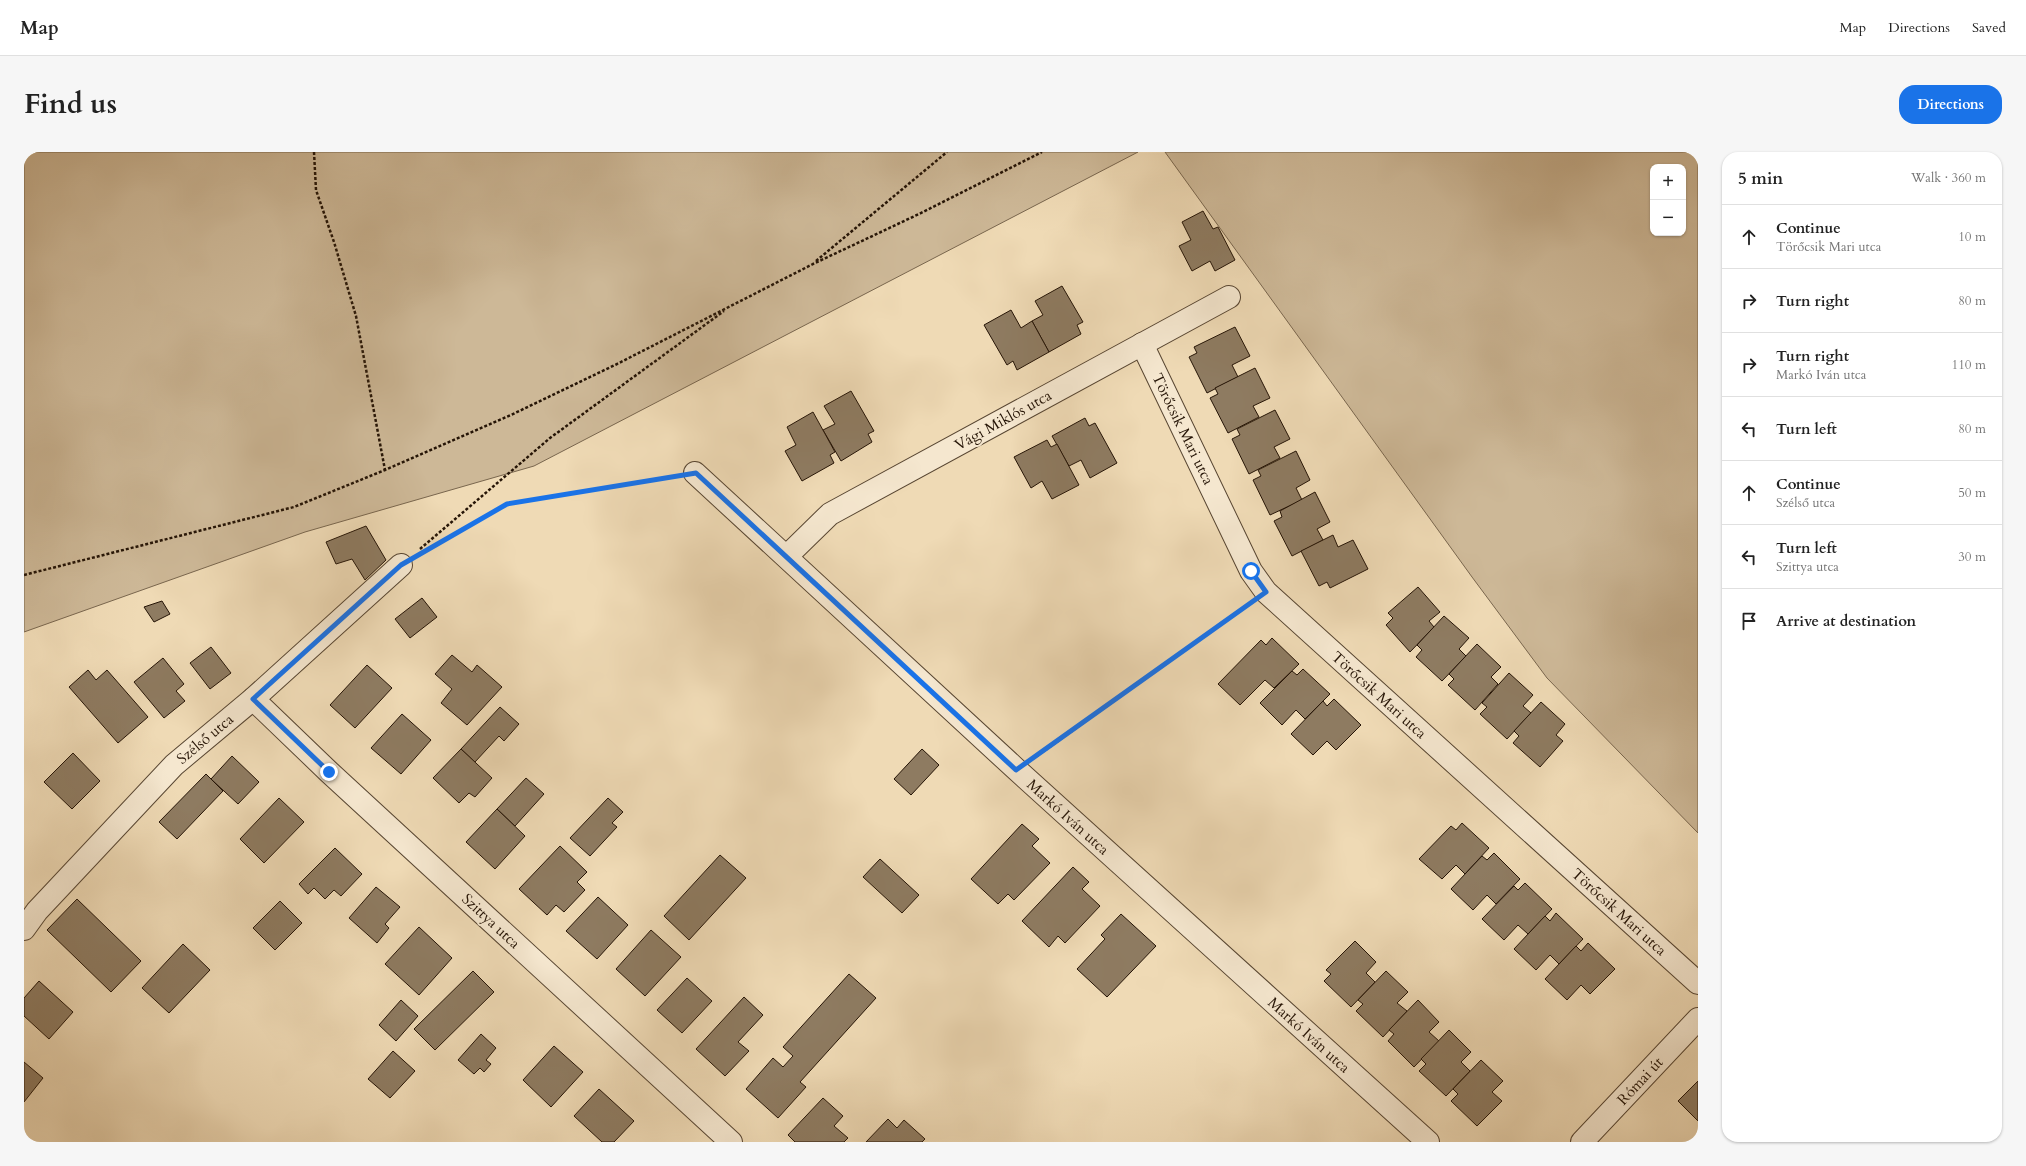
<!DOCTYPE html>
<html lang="en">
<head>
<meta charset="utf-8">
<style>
	body { margin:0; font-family:Cardo,serif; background:#f6f6f6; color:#222 }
	.controls { position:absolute; right:12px; top:12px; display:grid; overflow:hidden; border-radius:8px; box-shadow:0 1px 3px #0004 }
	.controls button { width:36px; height:36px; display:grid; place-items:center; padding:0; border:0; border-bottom:1px solid #e0e0e0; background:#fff; color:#222; font:20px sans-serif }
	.stop { position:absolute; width:12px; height:12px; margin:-9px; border:3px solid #1a73e8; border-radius:50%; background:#fff }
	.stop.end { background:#1a73e8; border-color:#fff; box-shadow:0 1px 4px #0008 }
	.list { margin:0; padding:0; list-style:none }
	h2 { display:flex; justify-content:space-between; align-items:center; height:52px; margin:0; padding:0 16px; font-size:17px }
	h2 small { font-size:13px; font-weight:400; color:#767676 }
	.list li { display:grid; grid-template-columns:26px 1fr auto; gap:12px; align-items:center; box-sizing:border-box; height:64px; padding:0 16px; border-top:1px solid #e0e0e0 }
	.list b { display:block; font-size:15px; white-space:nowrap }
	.list p { margin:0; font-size:13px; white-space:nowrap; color:#767676 }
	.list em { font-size:13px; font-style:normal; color:#767676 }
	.icon { flex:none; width:22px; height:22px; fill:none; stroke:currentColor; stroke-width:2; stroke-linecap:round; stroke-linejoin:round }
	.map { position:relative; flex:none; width:1674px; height:990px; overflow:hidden; border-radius:16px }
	header { display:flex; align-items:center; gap:24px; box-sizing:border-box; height:56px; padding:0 20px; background:#fff; border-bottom:1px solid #e0e0e0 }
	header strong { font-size:19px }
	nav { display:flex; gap:22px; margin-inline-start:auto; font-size:14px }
	.intro { display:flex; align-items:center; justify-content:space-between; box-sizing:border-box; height:96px; padding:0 24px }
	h1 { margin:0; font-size:28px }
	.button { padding:10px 18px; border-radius:16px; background:#1a73e8; color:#fff; font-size:14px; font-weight:700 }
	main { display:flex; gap:24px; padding:0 24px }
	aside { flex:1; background:#fff; border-radius:16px; box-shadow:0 1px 3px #0004 }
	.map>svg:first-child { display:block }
	.green { fill:#cdb897; stroke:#79664e; fill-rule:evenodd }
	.building { fill:#8e7b61; stroke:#251406 }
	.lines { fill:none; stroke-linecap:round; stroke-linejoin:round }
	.street-casing { stroke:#584632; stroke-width:24 }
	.path { stroke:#251406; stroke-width:2.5; stroke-dasharray:3 2; stroke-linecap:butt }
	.street { stroke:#f5e7cf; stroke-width:22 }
	.route { stroke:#1a73e8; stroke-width:5 }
	.labels { text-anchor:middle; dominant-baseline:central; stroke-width:4; stroke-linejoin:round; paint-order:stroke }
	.street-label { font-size:15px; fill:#251406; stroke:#f5e7cf }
</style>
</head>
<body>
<header>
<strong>Map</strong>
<nav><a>Map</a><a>Directions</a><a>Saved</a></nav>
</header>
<div class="intro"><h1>Find us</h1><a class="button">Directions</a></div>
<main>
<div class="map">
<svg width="1674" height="990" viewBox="0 0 1674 990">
	<rect width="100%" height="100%" fill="#efdab5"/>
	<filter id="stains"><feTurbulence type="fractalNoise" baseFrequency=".005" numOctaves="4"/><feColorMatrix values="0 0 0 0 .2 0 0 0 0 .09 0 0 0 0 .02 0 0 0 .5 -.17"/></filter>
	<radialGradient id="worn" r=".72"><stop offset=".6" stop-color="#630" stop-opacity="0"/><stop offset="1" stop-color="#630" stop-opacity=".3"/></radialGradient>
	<!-- green -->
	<g class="green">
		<path d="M0,0H1114L510,314L281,380L0,480Z"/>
		<path d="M1141,0H1674V681L1523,526L1448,425ZM1629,15H1659V81H1629Z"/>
	</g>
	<!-- building -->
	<g class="building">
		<path d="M1179,59L1189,77L1194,75L1211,108L1191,119L1186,109L1168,119L1155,94L1167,88L1158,70Z"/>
		<path d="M1038,134L1059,170L1053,173L1057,182L1025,200L1008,169L1019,163L1011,149Z"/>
		<path d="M987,158L997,176L1008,169L1025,200L993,218L989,209L983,213L960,173Z"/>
		<path d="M1211,175L1226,204L1208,213L1214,225L1183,241L1165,205L1173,201L1170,195Z"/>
		<path d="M1231,216L1246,246L1229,254L1235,265L1204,281L1186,246L1194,242L1191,236Z"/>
		<path d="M827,239L850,279L844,282L848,290L817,309L799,278L811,272L800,254Z"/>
		<path d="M1251,258L1266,287L1250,295L1256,306L1225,322L1208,287L1216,283L1213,277Z"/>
		<path d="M789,260L811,300L806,303L810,311L778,329L761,299L772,293L763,275Z"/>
		<path d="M1061,266L1065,274L1071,271L1093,311L1066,326L1057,308L1045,314L1028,284Z"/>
		<path d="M1023,288L1027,295L1033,292L1055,333L1028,347L1018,329L1007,336L990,305Z"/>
		<path d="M1272,299L1286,328L1272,336L1278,348L1246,363L1229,328L1237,324L1234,318Z"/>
		<path d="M1291,340L1306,370L1293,377L1299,388L1268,404L1250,369L1258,365L1256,359Z"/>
		<path d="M342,374L362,408L341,428L328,407L312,412L302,390Z"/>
		<path d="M1309,383L1314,395L1329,388L1344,417L1306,436L1303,430L1295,434L1277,399Z"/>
		<path d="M1394,435L1416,460L1405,469L1410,475L1386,500L1362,473L1369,466L1364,461Z"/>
		<path d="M398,446L413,465L386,486L371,467Z"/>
		<path d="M138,449L146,462L130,470L120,455Z"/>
		<path d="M1420,464L1445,486L1435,497L1442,504L1418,529L1392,505L1398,498L1393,493Z"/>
		<path d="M1248,486L1275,512L1250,536L1241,528L1216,553L1194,532L1237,488L1242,493Z"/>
		<path d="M1453,492L1477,515L1467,525L1474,532L1451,558L1424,533L1430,527L1425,522Z"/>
		<path d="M187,495L207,521L186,537L166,511Z"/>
		<path d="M428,503L448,520L453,513L478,535L443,573L417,551L428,537L411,522Z"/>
		<path d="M139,506L160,532L152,539L161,549L140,566L110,530Z"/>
		<path d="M343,513L368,536L331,576L306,553Z"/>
		<path d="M1279,517L1306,542L1281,567L1272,558L1258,573L1236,551L1268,519L1273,523Z"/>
		<path d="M64,518L72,528L83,518L124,565L94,591L45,535Z"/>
		<path d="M1485,521L1509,543L1499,554L1507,561L1483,587L1456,562L1463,555L1458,551Z"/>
		<path d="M1310,547L1337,573L1312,598L1303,589L1289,603L1267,582L1299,549L1303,554Z"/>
		<path d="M1517,550L1541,572L1532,583L1539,589L1516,615L1489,591L1495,584L1490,579Z"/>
		<path d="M476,555L495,572L480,589L475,584L451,610L437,597Z"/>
		<path d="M378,562L407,588L377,622L347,596Z"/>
		<path d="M437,597L468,626L451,645L445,641L435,651L409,626Z"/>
		<path d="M898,597L915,613L887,643L870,627Z"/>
		<path d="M49,601L76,629L48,657L20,630Z"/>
		<path d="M208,604L235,630L214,652L187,627Z"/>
		<path d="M182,622L199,639L153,687L135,670Z"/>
		<path d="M502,626L520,642L491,674L473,657Z"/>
		<path d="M255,646L280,670L240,711L216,687Z"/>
		<path d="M584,646L599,660L588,671L593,675L566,704L546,686Z"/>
		<path d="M473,657L501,684L471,717L442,690Z"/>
		<path d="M1438,671L1465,696L1441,722L1432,713L1418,727L1395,707L1427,674L1432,678Z"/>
		<path d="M998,672L1015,687L1008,694L1026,711L990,748L984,742L974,752L947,727Z"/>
		<path d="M536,694L563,720L553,730L561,738L540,760L532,753L523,763L495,737Z"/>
		<path d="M311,696L338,722L317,744L310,738L301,747L290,736L284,742L275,732Z"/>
		<path d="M1470,701L1496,727L1472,752L1463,743L1449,758L1427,737L1458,704L1463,708Z"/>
		<path d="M696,703L722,726L665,788L640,764Z"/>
		<path d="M856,707L895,743L878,761L839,725Z"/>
		<path d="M1049,715L1065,730L1058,737L1076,754L1041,791L1034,784L1025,795L998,769Z"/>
		<path d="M1501,731L1528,757L1504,782L1494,773L1480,788L1458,767L1490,734L1494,738Z"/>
		<path d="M352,735L376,755L361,772L365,776L353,791L325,766Z"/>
		<path d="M574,745L604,773L573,807L542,779Z"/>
		<path d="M53,747L117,809L87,840L23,778Z"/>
		<path d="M256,749L278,771L251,798L229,776Z"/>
		<path d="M1532,761L1559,787L1535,812L1526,803L1512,818L1490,797L1521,764L1526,769Z"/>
		<path d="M1097,762L1132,794L1083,845L1053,817L1081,787L1077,783Z"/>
		<path d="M395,775L428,806L395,843L361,812Z"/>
		<path d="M627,778L657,805L621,844L592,817Z"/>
		<path d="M1331,789L1352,810L1342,821L1351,830L1327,855L1300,829L1307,822L1302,818Z"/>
		<path d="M1564,791L1591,817L1566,842L1557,833L1543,848L1521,827L1552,794L1557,799Z"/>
		<path d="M159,792L186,818L145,861L118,836Z"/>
		<path d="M449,819L470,840L411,898L390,877Z"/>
		<path d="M1362,819L1384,840L1373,851L1383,859L1359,885L1332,859L1339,852L1334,848Z"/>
		<path d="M825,822L852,846L776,930L782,935L754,966L722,937L749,906L759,915L769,904L759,895Z"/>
		<path d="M663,826L688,849L658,881L633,858Z"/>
		<path d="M15,829L49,860L25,887L0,864V846Z"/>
		<path d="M720,845L739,863L714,890L725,899L701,924L672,897Z"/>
		<path d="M377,848L394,864L372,889L355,873Z"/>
		<path d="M1394,848L1415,870L1405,880L1415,889L1390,915L1364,889L1370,882L1365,878Z"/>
		<path d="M1425,878L1447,900L1437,910L1446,919L1422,944L1395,919L1402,912L1397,907Z"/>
		<path d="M457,882L472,896L462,908L467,912L460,920L456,916L450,922L434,908Z"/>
		<path d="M530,894L559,920L527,955L499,928Z"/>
		<path d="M369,899L391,919L366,946L344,927Z"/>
		<path d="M1457,908L1479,929L1468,940L1478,949L1453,974L1427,949L1434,942L1429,937Z"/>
		<path d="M0,910L19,926L0,950Z"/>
		<path d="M1674,929V969L1654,949Z"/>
		<path d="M575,937L610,969L590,990H578L550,964Z"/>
		<path d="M799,946L819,964L810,974L824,986L820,990H771L764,983Z"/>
		<path d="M864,967L873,976L880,968L901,987L898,990H842Z"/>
	</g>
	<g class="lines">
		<!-- street casing -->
		<g class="street-casing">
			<g id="street">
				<path d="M1118,192L1227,419L1242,440L1674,831"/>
				<path d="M671,321L993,618L1404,990"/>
				<path d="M763,404L806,362L1205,145"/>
				<path d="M229,547L305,620L707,990"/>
				<path d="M0,777L13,759L150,613L229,547L377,413"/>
				<path d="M1558,990L1674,867"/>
			</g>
		</g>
		<!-- path -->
		<g class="path">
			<path d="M290,0L292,38L310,90L332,164L361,318"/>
			<path d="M792,109L923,0"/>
			<path d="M396,397L526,286L700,159"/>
			<path d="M398,401L483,352L648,325"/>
			<path d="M0,423L270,355L361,318L487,263L593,212L789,112L895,62L1018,0"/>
			<path d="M1013,604L1222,454"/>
		</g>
		<!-- street -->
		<use href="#street" class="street"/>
	</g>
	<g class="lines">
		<!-- route -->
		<path class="route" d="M305,620L229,547L377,413L483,352L672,321L992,618L1242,440L1227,419"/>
	</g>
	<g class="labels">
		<!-- street labels -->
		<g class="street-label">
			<text transform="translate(979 268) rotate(-29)">Vági Miklós utca</text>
			<text transform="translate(1159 277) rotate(64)">Törőcsik Mari utca</text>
			<text transform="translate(1355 543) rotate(42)">Törőcsik Mari utca</text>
			<text transform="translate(181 587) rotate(-40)">Szélső utca</text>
			<text transform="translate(1044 665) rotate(42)">Markó Iván utca</text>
			<text transform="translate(1595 760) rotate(42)">Törőcsik Mari utca</text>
			<text transform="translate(467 769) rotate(43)">Szittya utca</text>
			<text transform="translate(1285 883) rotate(42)">Markó Iván utca</text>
			<text transform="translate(1616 929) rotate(-47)">Római út</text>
		</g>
	</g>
	<rect width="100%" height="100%" filter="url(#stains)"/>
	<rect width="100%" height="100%" fill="url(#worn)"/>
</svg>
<div class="controls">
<button>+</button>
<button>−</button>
</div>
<div class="stop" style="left:1227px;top:419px"></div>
<div class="stop end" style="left:305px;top:620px"></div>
</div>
<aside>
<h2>5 min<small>Walk · 360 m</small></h2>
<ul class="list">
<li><svg class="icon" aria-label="ahead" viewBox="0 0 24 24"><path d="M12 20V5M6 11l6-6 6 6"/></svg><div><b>Continue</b><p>Törőcsik Mari utca</p></div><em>10 m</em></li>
<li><svg class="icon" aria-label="right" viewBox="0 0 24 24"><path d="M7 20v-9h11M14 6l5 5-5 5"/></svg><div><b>Turn right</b></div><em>80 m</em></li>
<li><svg class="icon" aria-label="right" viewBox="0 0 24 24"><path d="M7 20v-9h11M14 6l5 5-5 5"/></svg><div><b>Turn right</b><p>Markó Iván utca</p></div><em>110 m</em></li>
<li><svg class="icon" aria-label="left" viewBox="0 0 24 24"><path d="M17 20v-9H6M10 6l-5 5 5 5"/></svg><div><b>Turn left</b></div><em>80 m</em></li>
<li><svg class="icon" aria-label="ahead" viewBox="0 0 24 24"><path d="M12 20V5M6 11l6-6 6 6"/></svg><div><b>Continue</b><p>Szélső utca</p></div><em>50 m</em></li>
<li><svg class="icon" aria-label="left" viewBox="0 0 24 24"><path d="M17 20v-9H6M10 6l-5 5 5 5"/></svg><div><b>Turn left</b><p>Szittya utca</p></div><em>30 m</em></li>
<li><svg class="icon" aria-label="arrive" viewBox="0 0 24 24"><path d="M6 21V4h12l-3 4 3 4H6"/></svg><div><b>Arrive at destination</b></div></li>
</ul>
</aside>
</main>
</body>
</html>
